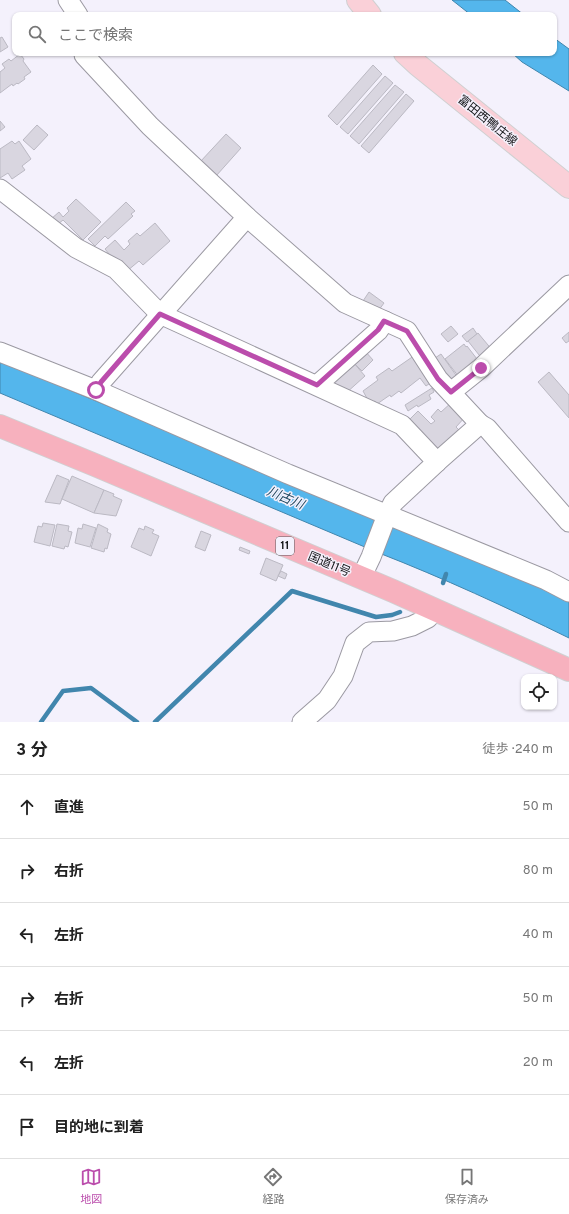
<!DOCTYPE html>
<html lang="ja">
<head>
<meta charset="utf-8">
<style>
	body { margin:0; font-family:Overpass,"Noto Sans JP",sans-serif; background:#f2f2f2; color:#222 }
	.controls { position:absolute; right:12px; bottom:12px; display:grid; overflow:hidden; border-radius:8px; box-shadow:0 1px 3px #0004 }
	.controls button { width:36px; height:36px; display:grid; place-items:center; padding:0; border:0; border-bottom:1px solid #e0e0e0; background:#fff; color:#222; font:20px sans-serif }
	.stop { position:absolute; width:12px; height:12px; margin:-9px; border:3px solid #bb4dac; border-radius:50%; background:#fff }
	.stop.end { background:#bb4dac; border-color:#fff; box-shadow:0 1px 4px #0008 }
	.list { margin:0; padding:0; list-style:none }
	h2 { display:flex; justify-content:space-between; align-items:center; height:52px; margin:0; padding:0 16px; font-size:17px }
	h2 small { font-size:13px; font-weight:400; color:#767676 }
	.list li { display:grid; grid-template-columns:26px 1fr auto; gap:12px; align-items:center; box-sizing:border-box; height:64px; padding:0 16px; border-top:1px solid #e0e0e0 }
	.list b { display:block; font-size:15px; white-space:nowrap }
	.list em { font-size:13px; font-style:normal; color:#767676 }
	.icon { flex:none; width:22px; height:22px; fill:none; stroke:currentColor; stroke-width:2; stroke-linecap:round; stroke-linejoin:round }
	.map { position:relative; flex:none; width:569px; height:722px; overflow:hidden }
	.search { position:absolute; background:#fff; box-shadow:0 1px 3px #0004; left:12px; right:12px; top:12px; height:44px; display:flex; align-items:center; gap:10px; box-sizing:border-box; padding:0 14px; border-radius:8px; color:#767676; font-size:15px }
	.sheet { height:436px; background:#fff }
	nav { display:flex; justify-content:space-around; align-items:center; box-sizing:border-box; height:56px; border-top:1px solid #e0e0e0; background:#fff; font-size:11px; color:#767676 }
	nav a { display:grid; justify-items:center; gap:2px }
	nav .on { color:#bb4dac }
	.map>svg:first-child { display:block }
	.water { fill:#54b6ec; stroke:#4186ad }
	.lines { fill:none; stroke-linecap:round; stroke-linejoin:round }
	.stream { stroke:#4186ad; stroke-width:4.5 }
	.building { fill:#d9d6e0; stroke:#bbb9c3 }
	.minor-casing { stroke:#9b99a2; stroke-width:21 }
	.major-casing { stroke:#d0d0d1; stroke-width:24 }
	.highway-casing { stroke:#d0d0d1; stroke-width:24 }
	.minor { stroke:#fff; stroke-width:19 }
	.major { stroke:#fad0d8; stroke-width:22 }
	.highway { stroke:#f7b1be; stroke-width:22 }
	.route { stroke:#bb4dac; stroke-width:5 }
	.labels { text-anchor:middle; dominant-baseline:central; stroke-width:3; stroke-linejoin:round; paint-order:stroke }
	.shield { fill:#f4f1fc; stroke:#59585d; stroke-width:1 }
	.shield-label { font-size:11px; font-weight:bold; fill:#161619 }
	.street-label { font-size:12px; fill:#161619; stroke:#f4f1fc }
	.water-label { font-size:13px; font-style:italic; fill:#1d465d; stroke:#f4f1fc }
</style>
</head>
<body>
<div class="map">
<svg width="569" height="722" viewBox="0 0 569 722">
	<rect width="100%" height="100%" fill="#f4f1fc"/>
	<!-- water -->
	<g class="water">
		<path d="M452,0H505L524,15H471Z"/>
		<path d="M554,38L569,49V91L522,62L512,53H554Z"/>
		<path d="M0,361C129,414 257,470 386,524C447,550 510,571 569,602V638C506,607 443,578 379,553L0,393Z"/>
	</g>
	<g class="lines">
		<!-- stream -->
		<g class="stream">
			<path d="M443,583L446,574"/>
			<path d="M41,722L63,691L91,688L137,722"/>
			<path d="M155,722L292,591L376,617L392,615L400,612"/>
		</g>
	</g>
	<!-- building -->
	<g class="building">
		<path d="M2,37L8,47L0,52V38Z"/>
		<path d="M20,54L24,59L23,61L31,72L24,77L25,79L18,84L17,83L13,86L12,84L0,93V72L5,68L2,64L9,59L11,61Z"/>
		<path d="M373,65L382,74L337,125L328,116Z"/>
		<path d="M385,76L393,83L348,134L340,127Z"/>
		<path d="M395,85L404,92L359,144L350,136Z"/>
		<path d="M406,94L414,101L369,153L361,146Z"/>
		<path d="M0,121L5,127L0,131Z"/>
		<path d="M37,125L48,135L34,150L23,140Z"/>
		<path d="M226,134L241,148L216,176L200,162Z"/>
		<path d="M12,141L15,144L19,141L31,159L22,166L25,170L12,179L8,173L0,178V149Z"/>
		<path d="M76,199L101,222L83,240L63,220L57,225L51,219L59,212L63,217L69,211L67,208Z"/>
		<path d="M126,202L135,211L131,214L133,216L108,239L105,236L95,246L88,239Z"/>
		<path d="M155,223L170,241L143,265L139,261L127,271L118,265L105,249L115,240L124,250L130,244L128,241L137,233L140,236Z"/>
		<path d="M369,292L384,303L376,314L361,304Z"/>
		<path d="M451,326L458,334L448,342L441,334Z"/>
		<path d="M473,328L477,334L467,342L462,336Z"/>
		<path d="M569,332V341L566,343L562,338Z"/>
		<path d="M478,333L493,351L483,360L468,341Z"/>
		<path d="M464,344L466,347L467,346L477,359L473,362L475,364L459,377L445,359Z"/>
		<path d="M365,351L373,360L362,371L353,362Z"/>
		<path d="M418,353L436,379L426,386L420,378L401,393L399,391L391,397L390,395L377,404L375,401L373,402L371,400L369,402L363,391L378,380L376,377L389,368L392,371Z"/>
		<path d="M441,354L458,378L449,384L432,360Z"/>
		<path d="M352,361L365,376L345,394L332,380Z"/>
		<path d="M549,372L569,395V418L538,382Z"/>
		<path d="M432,388L434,392L429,395L431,399L418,407L417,405L408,411L405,405Z"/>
		<path d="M452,402L466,416L456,427L460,431L438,451L408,421L418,411L431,424L435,421L431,417L438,409L441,412Z"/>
		<path d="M57,475L69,480L60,504L45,502Z"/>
		<path d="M72,476L104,490L94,513L62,499Z"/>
		<path d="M104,490L114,494L113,496L122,500L116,516L94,513Z"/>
		<path d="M43,523L55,525L50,546L34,542L38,526L42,527Z"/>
		<path d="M57,524L69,526L68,531L72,532L68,547L65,546L64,549L52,546Z"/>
		<path d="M83,524L96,528L90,547L75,543L78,528L82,529Z"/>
		<path d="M98,524L108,529L107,532L111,534L107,549L105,548L104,552L91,548Z"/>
		<path d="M145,526L154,530L152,533L159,536L151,556L131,547L139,528L144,530Z"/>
		<path d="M201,531L211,535L205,551L195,547Z"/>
		<path d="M240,547L250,551L249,554L239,550Z"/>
		<path d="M266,558L283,565L276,581L260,574Z"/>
		<path d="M281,571L287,574L285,579L278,576Z"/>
	</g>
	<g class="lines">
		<!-- minor casing -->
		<g class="minor-casing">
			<g id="minor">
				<path d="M68,0L78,15"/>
				<path d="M84,53V55L150,126L247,217L345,303L407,331L438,379L480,424"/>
				<path d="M0,189L76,248L116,269L160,314L402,425L437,462"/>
				<path d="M0,352L96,390L288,474L546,580L569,592"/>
				<path d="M317,385L378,331L385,321"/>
				<path d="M96,390L101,382L247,217"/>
				<path d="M451,392L481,368L569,285"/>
				<path d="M361,578L371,557L387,515L393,503L437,462L480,424L487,428L569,522"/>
				<path d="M302,722L327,700L343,676L355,643L369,632L393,631L412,626L428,618L434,610"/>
			</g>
		</g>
		<!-- major casing -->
		<g class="major-casing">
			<g id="major">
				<path d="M358,0L370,15"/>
				<path d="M405,53L418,65L569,187"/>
			</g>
		</g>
		<!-- highway casing -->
		<g class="highway-casing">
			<path id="highway" d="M0,426L95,465L393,591L569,670"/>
		</g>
		<!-- minor -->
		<use href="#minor" class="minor"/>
		<!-- major -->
		<use href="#major" class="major"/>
		<!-- highway -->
		<use href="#highway" class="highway"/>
	</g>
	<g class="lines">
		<!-- route -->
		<path class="route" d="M96,390L101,382L160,314L317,385L378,330L384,321L407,331L438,379L451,392L481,368"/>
	</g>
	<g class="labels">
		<!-- shield labels -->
		<rect class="shield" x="276" y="537" width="18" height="18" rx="3"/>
		<g class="shield-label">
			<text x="285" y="546">11</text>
		</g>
		<!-- street labels -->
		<g class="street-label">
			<text transform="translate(487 121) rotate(39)">富田西鴨庄線</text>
			<text transform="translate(329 565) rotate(23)">国道11号</text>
		</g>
		<!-- water labels -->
		<g class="water-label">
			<text transform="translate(285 499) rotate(23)">川古川</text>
		</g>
	</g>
</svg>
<div class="controls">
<button><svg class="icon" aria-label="locate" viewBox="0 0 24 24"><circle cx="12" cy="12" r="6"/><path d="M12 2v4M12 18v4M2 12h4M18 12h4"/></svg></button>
</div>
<div class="stop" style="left:96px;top:390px"></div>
<div class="stop end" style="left:481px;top:368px"></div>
<div class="search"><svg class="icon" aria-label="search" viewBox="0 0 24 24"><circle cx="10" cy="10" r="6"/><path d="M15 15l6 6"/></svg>ここで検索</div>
</div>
<section class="sheet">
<h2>3 分<small>徒歩 · 240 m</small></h2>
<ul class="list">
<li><svg class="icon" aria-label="ahead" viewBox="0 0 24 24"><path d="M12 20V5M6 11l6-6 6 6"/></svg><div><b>直進</b></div><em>50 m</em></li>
<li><svg class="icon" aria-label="right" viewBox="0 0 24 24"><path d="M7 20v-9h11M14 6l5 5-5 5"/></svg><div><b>右折</b></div><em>80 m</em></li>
<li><svg class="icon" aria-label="left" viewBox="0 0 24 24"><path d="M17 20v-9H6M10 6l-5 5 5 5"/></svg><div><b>左折</b></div><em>40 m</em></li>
<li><svg class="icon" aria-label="right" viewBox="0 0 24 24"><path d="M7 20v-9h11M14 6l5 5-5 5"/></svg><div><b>右折</b></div><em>50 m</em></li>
<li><svg class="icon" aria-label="left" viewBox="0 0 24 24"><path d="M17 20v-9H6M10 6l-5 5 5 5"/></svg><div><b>左折</b></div><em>20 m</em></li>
<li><svg class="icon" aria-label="arrive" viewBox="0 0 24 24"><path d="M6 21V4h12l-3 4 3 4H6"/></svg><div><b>目的地に到着</b></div></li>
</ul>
</section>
<nav>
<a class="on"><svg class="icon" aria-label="map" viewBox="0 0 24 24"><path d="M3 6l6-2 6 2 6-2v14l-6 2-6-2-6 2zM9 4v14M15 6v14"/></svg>地図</a>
<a><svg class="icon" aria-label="directions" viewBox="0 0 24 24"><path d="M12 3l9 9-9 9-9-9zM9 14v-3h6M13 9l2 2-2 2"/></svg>経路</a>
<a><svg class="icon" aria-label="saved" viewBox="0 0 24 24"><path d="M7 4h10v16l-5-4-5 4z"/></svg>保存済み</a>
</nav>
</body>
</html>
